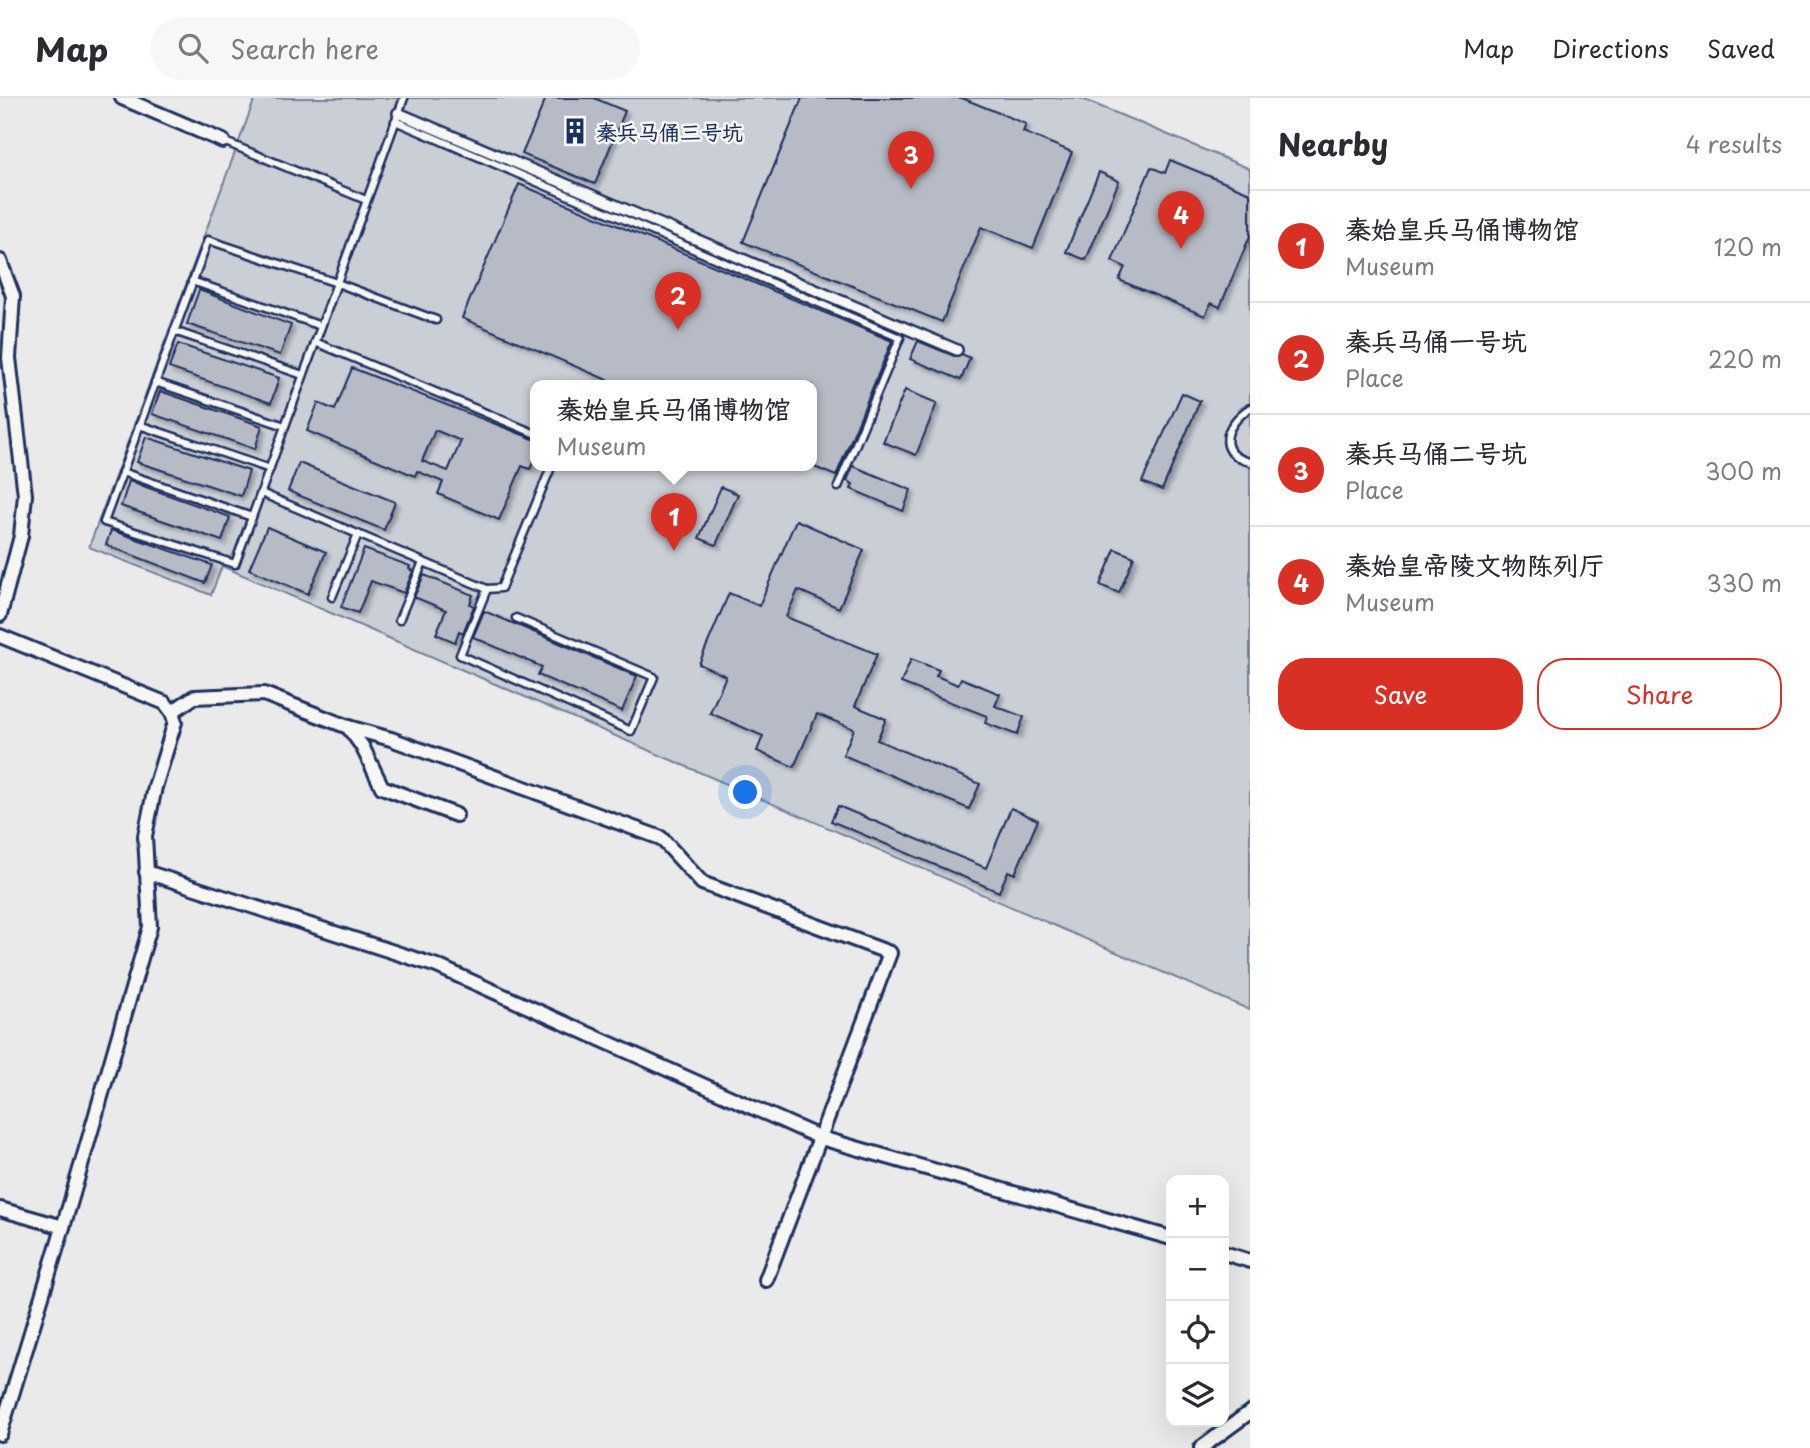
<!DOCTYPE html>
<html lang="en">
<head>
<meta charset="utf-8">
<style>
	body { margin:0; font-family:"Playpen Sans","LXGW WenKai TC",sans-serif; background:#f7f7f7; color:#2b2b33 }
	.controls { position:absolute; right:21px; bottom:21px; display:grid; overflow:hidden; border-radius:14px; box-shadow:0 7px 28px #0002 }
	.controls button { width:63px; height:63px; display:grid; place-items:center; padding:0; border:0; border-bottom:2px solid #e1e1e2; background:#fff; color:#2b2b33; font:35px sans-serif }
	.you { position:absolute; left:746px; top:695px; width:24px; height:24px; margin:-18px; border:5px solid #fff; border-radius:50%; background:#1a73e8; box-shadow:0 0 0 10px #1a73e833 }
	.badge { display:grid; place-items:center; width:46px; height:46px; border-radius:50%; background:#d93025; color:#fff; font-size:23px; font-weight:700 }
	.pin { position:absolute; translate:-50% -58px; filter:drop-shadow(0 2px 4px #0008) }
	.pin::after { content:''; position:absolute; top:37px; width:24px; height:21px; background:inherit; clip-path:polygon(0 0,100% 0,50% 100%) }
	.popup { position:absolute; left:530px; top:282px; width:287px; height:91px; box-sizing:border-box; display:grid; place-content:center; border-radius:14px; background:#fff; filter:drop-shadow(0 2px 5px #0005); font-size:23px; white-space:nowrap; color:#7c7c81 }
	.popup b { font-size:26px; color:#2b2b33 }
	.popup::after { content:''; position:absolute; left:50%; top:100%; margin-left:-14px; border:14px solid transparent; border-top-color:#fff }
	.list { margin:0; padding:0; list-style:none }
	h2 { display:flex; justify-content:space-between; align-items:center; height:91px; margin:0; padding:0 28px; font-size:30px }
	h2 small { font-size:23px; font-weight:400; color:#7c7c81 }
	.list li { display:grid; grid-template-columns:46px 1fr auto; gap:21px; align-items:center; box-sizing:border-box; height:112px; padding:0 28px; border-top:2px solid #e1e1e2 }
	.list b { display:block; font-size:26px; white-space:nowrap }
	.list p { margin:0; font-size:23px; white-space:nowrap; color:#7c7c81 }
	.list em { font-size:23px; font-style:normal; color:#7c7c81 }
	.actions { display:flex; gap:14px; padding:21px 28px }
	.actions a { flex:1; padding:16px 0; border:2px solid #d93025; border-radius:28px; text-align:center; font-size:24px; color:#d93025 }
	.actions .main { background:#d93025; color:#fff }
	.icon { flex:none; width:38px; height:38px; fill:none; stroke:currentColor; stroke-width:2; stroke-linecap:round; stroke-linejoin:round }
	.map { position:relative; flex:none; width:1250px; height:1350px; overflow:hidden }
	header { display:flex; align-items:center; gap:42px; box-sizing:border-box; height:98px; padding:0 35px; background:#fff; border-bottom:2px solid #e1e1e2 }
	header strong { font-size:33px }
	nav { display:flex; gap:38px; margin-inline-start:auto; font-size:24px }
	.search { width:490px; height:63px; background:#f7f7f7; display:flex; align-items:center; gap:18px; box-sizing:border-box; padding:0 24px; border-radius:38px; color:#7c7c81; font-size:26px }
	main { display:flex }
	aside { flex:1; background:#fff }
	.map>svg:first-child { display:block }
	.green { fill:#caced5; stroke:#727e9a; stroke-width:2; fill-rule:evenodd }
	.building { fill:#b6bbc6; stroke:#1b2f5e; stroke-width:2; fill-rule:evenodd; filter:url(#shadow) }
	.lines { fill:none; stroke-linecap:round; stroke-linejoin:round }
	.service-casing { stroke:#1b2f5e; stroke-width:11 }
	.pedestrian-casing { stroke:#1b2f5e; stroke-width:14 }
	.minor-casing { stroke:#1b2f5e; stroke-width:18 }
	.service { stroke:#f6f6f2; stroke-width:6 }
	.pedestrian { stroke:#f6f6f2; stroke-width:9 }
	.minor { stroke:#f6f6f2; stroke-width:12 }
	.labels { text-anchor:middle; dominant-baseline:central; stroke-width:5; stroke-linejoin:round; paint-order:stroke }
	.poi-label { font-size:21px; font-weight:bold; fill:#1b2f5e; stroke:#f6f6f2; text-anchor:start }
</style>
</head>
<body>
<header>
<strong>Map</strong>
<div class="search"><svg class="icon" aria-label="search" viewBox="0 0 24 24"><circle cx="10" cy="10" r="6"/><path d="M15 15l6 6"/></svg>Search here</div>
<nav><a>Map</a><a>Directions</a><a>Saved</a></nav>
</header>
<main>
<div class="map">
<svg width="1250" height="1350" viewBox="0 0 1250 1350">
	<defs>
		<filter id="shadow"><feDropShadow dx="3.5" dy="3.5" stdDeviation="2" flood-color="#0004"/></filter>
	</defs>
	<rect width="100%" height="100%" fill="#e9eae9"/>
	<filter id="ink" filterUnits="userSpaceOnUse"><feTurbulence type="fractalNoise" baseFrequency=".0143" numOctaves="2"/><feDisplacementMap in="SourceGraphic" scale="14" xChannelSelector="R" yChannelSelector="G"/><feConvolveMatrix kernelMatrix="1 2 1 2 8 2 1 2 1" color-interpolation-filters="sRGB"/></filter>
	<g filter="url(#ink)">
		<!-- green -->
		<path class="green" d="M255,0H1080L1250,71V912L222,468L211,497L89,449ZM536,287H812V367H536Z"/>
		<!-- building -->
		<g class="building">
			<path d="M546,0H594L625,13L595,86L522,56Z"/>
			<path d="M802,0H962L1026,26L1023,34L1072,54L1033,150L981,129L942,224L743,144Z"/>
			<path d="M1170,62L1250,95V138L1220,209L1211,205L1205,218L1119,182L1125,169L1112,163L1151,69L1165,75Z"/>
			<path d="M1099,74L1119,83L1086,162L1066,154Z"/>
			<path d="M519,86L892,243L836,378L812,368V287H619L462,220Z"/>
			<path d="M199,192L291,227L280,257L187,226Z"/>
			<path d="M918,243L954,258L962,256L970,260L961,282L910,261Z"/>
			<path d="M178,246L279,280L271,305L169,270Z"/>
			<path d="M352,270L536,342V357L530,371L522,368L499,422L438,396L443,384L417,373L415,378L307,333L318,305L335,312ZM435,332L461,343L448,373L422,363Z"/>
			<path d="M905,292L937,305L916,357L883,344Z"/>
			<path d="M160,293L262,328L255,351L152,316Z"/>
			<path d="M1182,295L1200,303L1162,392L1142,384Z"/>
			<path d="M146,339L249,373L241,398L137,364Z"/>
			<path d="M299,365L395,404L384,432L288,393Z"/>
			<path d="M853,368L911,392L903,413L851,391L853,386L847,383Z"/>
			<path d="M129,383L230,419L222,443L121,408Z"/>
			<path d="M721,389L738,396L716,447L699,440Z"/>
			<path d="M796,422L864,452L839,510L798,492L786,519L877,556L855,608L886,621L877,642L980,686L969,711L843,657L854,631L817,616L794,669L757,653L763,638L710,615L726,578L699,566L729,495L759,508Z"/>
			<path d="M267,429L326,454L308,496L249,471Z"/>
			<path d="M111,432L212,467L205,485L106,447Z"/>
			<path d="M364,451L410,468L409,471L413,473L404,495L371,483L358,515L341,509Z"/>
			<path d="M1115,451L1134,459L1119,495L1100,487Z"/>
			<path d="M424,477L473,497L470,506L474,508L463,535L459,533L455,544L436,536L446,512L414,499Z"/>
			<path d="M484,513L637,578L622,613L538,577L542,569L473,539Z"/>
			<path d="M911,561L939,572L936,578L958,587L961,580L1000,596L995,608L1024,619L1017,637L985,625L987,618L901,585Z"/>
			<path d="M838,708L986,770L1011,710L1038,722L1015,776L1008,773L999,794L831,723Z"/>
		</g>
		<g class="lines">
			<!-- service casing -->
			<g class="service-casing">
				<g id="service">
					<path d="M404,0C348,156 291,311 235,466L104,424L208,142L337,185L436,222"/>
					<path d="M395,23L900,240L838,389"/>
					<path d="M223,43L366,102"/>
					<path d="M192,183L321,228"/>
					<path d="M174,233L303,277"/>
					<path d="M315,244L536,336"/>
					<path d="M155,284L285,328"/>
					<path d="M1250,310C1226,325 1214,355 1250,364"/>
					<path d="M139,327L270,371"/>
					<path d="M122,374L252,419"/>
					<path d="M261,395L487,491L501,490L552,367"/>
					<path d="M487,491L460,557L631,633L654,579L516,520"/>
					<path d="M332,499L358,436"/>
					<path d="M399,522L423,464"/>
				</g>
			</g>
			<!-- pedestrian casing -->
			<g class="pedestrian-casing">
				<path id="pedestrian" d="M398,15L957,252"/>
			</g>
			<!-- minor casing -->
			<g class="minor-casing">
				<g id="minor">
					<path d="M122,0L223,43"/>
					<path d="M0,163L13,198L9,260L25,397L21,438L0,517"/>
					<path d="M0,538L165,605L172,614L175,624L155,689L145,738L150,829L70,1106L0,1336"/>
					<path d="M172,614L194,599L264,596L348,629L362,648L382,689L456,717"/>
					<path d="M348,629L391,641L661,740L702,785L890,855L766,1182"/>
					<path d="M146,774L437,868L821,1040L1171,1140"/>
					<path d="M0,1111L63,1129"/>
					<path d="M1224,1155L1250,1163"/>
					<path d="M1201,1350L1250,1314"/>
				</g>
			</g>
			<!-- service -->
			<use href="#service" class="service"/>
			<!-- pedestrian -->
			<use href="#pedestrian" class="pedestrian"/>
			<!-- minor -->
			<use href="#minor" class="minor"/>
		</g>
	</g>
	<!-- icons -->
	<defs>
		<g id="building-bare" transform="scale(2.1)"><path d="M-4-6H4V6H1V3H-1V6H-4ZM-2.5-4.3h1.7v1.8h-1.7ZM.8-4.3h1.7v1.8H.8ZM-2.5-1h1.7V.8h-1.7ZM.8-1h1.7V.8H.8Z" fill="#1b2f5e" stroke="#f6f6f2" stroke-width="2.5" paint-order="stroke"/></g>
	</defs>
	<g fill-rule="evenodd">
		<use href="#building-bare" x="575" y="33"/>
	</g>
	<g class="labels">
		<!-- poi labels -->
		<g class="poi-label">
			<text x="596" y="33">秦兵马俑三号坑</text>
		</g>
	</g>
</svg>
<div class="controls">
<button>+</button>
<button>−</button>
<button><svg class="icon" aria-label="locate" viewBox="0 0 24 24"><circle cx="12" cy="12" r="6"/><path d="M12 2v4M12 18v4M2 12h4M18 12h4"/></svg></button>
<button><svg class="icon" aria-label="layers" viewBox="0 0 24 24"><path d="M12 4l9 5-9 5-9-5zM3 14l9 5 9-5"/></svg></button>
</div>
<div class="you"></div>
<div class="pin badge" style="left:674px;top:453px">1</div>
<div class="popup"><b>秦始皇兵马俑博物馆</b>Museum</div>
<div class="pin badge" style="left:678px;top:232px">2</div>
<div class="pin badge" style="left:911px;top:91px">3</div>
<div class="pin badge" style="left:1181px;top:151px">4</div>
</div>
<aside>
<h2>Nearby<small>4 results</small></h2>
<ul class="list">
<li><span class="badge">1</span><div><b>秦始皇兵马俑博物馆</b><p>Museum</p></div><em>120 m</em></li>
<li><span class="badge">2</span><div><b>秦兵马俑一号坑</b><p>Place</p></div><em>220 m</em></li>
<li><span class="badge">3</span><div><b>秦兵马俑二号坑</b><p>Place</p></div><em>300 m</em></li>
<li><span class="badge">4</span><div><b>秦始皇帝陵文物陈列厅</b><p>Museum</p></div><em>330 m</em></li>
</ul>
<div class="actions"><a class="main">Save</a><a>Share</a></div>
</aside>
</main>
</body>
</html>
